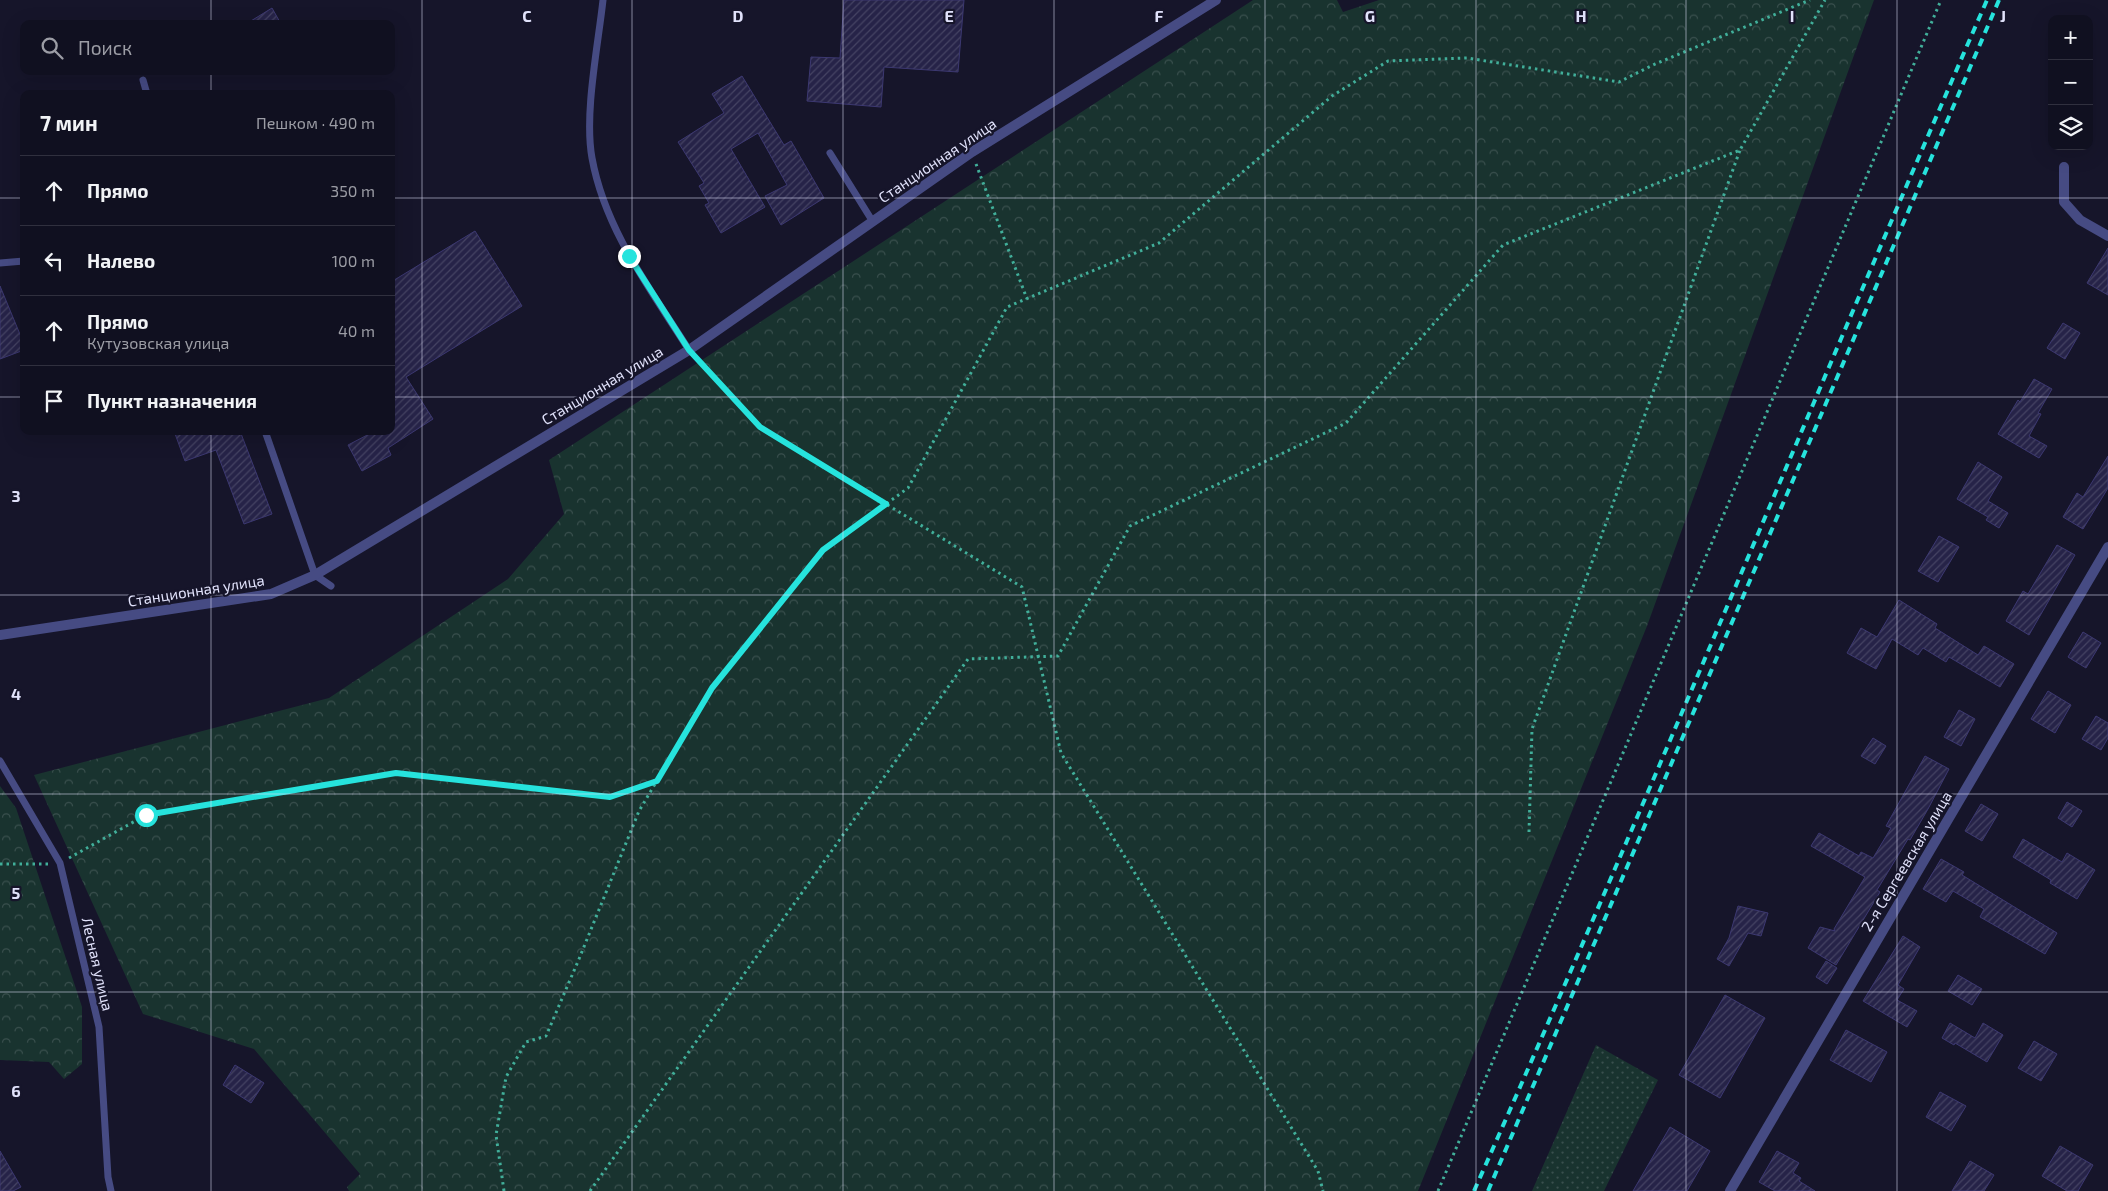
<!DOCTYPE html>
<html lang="ru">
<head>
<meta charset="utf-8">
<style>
	body { margin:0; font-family:"Exo 2",sans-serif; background:#191929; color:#f1f3f6 }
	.controls { position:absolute; right:15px; top:15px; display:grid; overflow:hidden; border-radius:10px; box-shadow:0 5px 20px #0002 }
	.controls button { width:45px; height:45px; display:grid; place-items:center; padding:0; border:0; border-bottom:1px solid #30303e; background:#101020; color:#f1f3f6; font:25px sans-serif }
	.stop { position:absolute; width:15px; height:15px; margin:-11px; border:4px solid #26e3dd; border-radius:50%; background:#fff }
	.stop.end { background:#26e3dd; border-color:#fff; box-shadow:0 1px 5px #0008 }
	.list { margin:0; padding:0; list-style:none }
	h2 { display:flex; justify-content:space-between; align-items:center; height:65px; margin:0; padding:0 20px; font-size:21px }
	h2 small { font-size:16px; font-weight:400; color:#9c9da5 }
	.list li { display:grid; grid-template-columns:32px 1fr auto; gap:15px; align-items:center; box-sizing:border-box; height:70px; padding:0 20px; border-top:1px solid #30303e }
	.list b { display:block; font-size:19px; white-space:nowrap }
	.list p { margin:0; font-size:16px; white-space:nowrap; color:#9c9da5 }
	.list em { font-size:16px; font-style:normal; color:#9c9da5 }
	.icon { flex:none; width:28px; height:28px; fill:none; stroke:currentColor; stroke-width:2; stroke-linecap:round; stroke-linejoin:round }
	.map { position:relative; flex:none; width:2108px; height:1191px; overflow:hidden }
	.search { position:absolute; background:#101020; box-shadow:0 5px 20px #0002; left:20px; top:20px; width:375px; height:55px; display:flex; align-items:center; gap:12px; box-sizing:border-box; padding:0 18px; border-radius:10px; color:#9c9da5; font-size:19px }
	.panel { position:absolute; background:#101020; box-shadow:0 5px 20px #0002; left:20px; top:90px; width:375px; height:345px; border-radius:10px }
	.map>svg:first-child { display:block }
	.green { fill:url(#green-dots) }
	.forest { fill:url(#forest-crowns) }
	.building { fill:url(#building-hatch); stroke:#3c3871 }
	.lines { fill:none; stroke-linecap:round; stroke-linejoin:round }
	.path { stroke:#41af9a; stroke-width:3; stroke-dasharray:2.5 4; stroke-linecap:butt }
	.service { stroke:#464b83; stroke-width:7 }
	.minor { stroke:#464b83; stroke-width:10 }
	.rail { stroke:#26e3dd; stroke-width:4; stroke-dasharray:8 6; stroke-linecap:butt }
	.route { stroke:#26e3dd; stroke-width:6 }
	.grid { fill:none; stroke:#e1e2fb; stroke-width:1; stroke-opacity:0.55 }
	.labels { text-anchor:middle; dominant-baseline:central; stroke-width:4.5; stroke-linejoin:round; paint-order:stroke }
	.street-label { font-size:15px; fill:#e1e2fb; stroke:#16152a }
	.grid-label { font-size:16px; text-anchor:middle; font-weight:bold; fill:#e1e2fb; stroke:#16152a; stroke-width:4.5; stroke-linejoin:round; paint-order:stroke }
</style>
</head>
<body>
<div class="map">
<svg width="2108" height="1191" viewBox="0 0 2108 1191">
	<defs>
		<pattern id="green-dots" width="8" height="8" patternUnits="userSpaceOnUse" patternTransform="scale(1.25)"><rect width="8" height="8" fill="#19332f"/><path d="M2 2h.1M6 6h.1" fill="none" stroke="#3a504e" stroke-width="1.8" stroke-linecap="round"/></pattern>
		<pattern id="forest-crowns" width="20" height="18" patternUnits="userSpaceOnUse" patternTransform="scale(1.25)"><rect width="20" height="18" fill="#19332f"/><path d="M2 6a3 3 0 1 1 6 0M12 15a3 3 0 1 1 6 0" fill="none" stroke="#3a504e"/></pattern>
		<pattern id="building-hatch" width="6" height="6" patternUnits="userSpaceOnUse" patternTransform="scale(1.25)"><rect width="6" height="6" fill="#262348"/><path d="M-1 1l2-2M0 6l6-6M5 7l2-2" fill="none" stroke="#454363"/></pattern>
	</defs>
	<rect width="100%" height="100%" fill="#16152a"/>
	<!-- green -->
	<path class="green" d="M1596,1045L1658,1080L1604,1191H1532Z"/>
	<!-- forest -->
	<g class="forest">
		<path d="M1253,0H1337L1343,12L1379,0H1874L1647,626L1418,1191H349L347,1187L360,1174L254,1049L143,1014L34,775L329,698L508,579L564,514L549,460Z"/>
		<path d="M0,786L16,808L82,1007V1064L64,1079L49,1062L0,1060Z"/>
	</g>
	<!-- building -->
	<g class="building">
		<path d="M844,0H964L958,72L884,67L881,107L807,101L811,57L840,58Z"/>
		<path d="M272,8L281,24H246Z"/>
		<path d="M742,76L784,145L791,141L824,198L781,225L765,196L787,185L758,133L731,149L765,207L721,233L705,205L709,203L699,186L704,183L678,142L724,113L712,94Z"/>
		<path d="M475,231L522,306L406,377L433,419L388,448L391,455L362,471L348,445L375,431H391V282Z"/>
		<path d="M2108,248V295L2087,283Z"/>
		<path d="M0,286L24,344V350L0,359Z"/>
		<path d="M2063,323L2080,333L2065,359L2047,348Z"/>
		<path d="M2034,379L2052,389L2038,413L2041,414L2029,436L2047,446L2039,458L1998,434L2018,400L2020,402Z"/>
		<path d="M174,431H240L272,514L244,524L216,450L185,461Z"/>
		<path d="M2108,456V488L2083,529L2063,517L2077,493L2083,497Z"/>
		<path d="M1978,462L2002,477L1988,501L2008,513L1999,528L1986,520L1988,517L1957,499Z"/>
		<path d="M1939,536L1959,547L1938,582L1918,571Z"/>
		<path d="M2057,545L2075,555L2029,635L2006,621L2023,591L2028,594Z"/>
		<path d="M1899,600L1937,624L1935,628L1978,655L1984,646L2014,664L2000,687L1949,657L1946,662L1923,648L1918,655L1892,639L1876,669L1847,653L1861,628L1877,637Z"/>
		<path d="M2083,632L2101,643L2086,668L2068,657Z"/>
		<path d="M2048,691L2071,705L2055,733L2031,719Z"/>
		<path d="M1959,710L1975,719L1961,746L1944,737Z"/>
		<path d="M2096,716L2108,723V738L2101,750L2082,739Z"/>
		<path d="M1873,738L1886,746L1875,764L1861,756Z"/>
		<path d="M1925,756L1949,769L1928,809L1910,840L1908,839L1877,890L1880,892L1836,965L1808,948L1820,927L1835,931L1834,929L1865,877L1811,846L1819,833L1859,856L1861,852L1873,858L1891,828L1886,826Z"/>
		<path d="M2067,802L2082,811L2072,827L2058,818Z"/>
		<path d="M1981,804L1998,814L1982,841L1965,831Z"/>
		<path d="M2023,839L2062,862L2067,853L2095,870L2077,899L2050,883L2051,880L2013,857Z"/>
		<path d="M1941,859L1964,872L1962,875L2057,933L2045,954L1980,917L1984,909L1953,891L1946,902L1923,889Z"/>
		<path d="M1738,906L1768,913L1761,936L1748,933L1729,966L1717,959L1729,938Z"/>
		<path d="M1903,936L1920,947L1898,985L1904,989L1897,1000L1917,1011L1907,1027L1863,1001Z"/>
		<path d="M1826,961L1837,968L1827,984L1816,977Z"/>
		<path d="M1958,975L1982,989L1972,1005L1948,991Z"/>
		<path d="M1725,995L1765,1018L1720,1098L1679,1075Z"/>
		<path d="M1950,1023L1975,1038L1983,1023L2003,1035L1987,1062L1955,1043L1954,1045L1942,1038Z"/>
		<path d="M1846,1030L1887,1052L1871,1082L1830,1060Z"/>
		<path d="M2034,1041L2057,1054L2041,1081L2018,1068Z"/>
		<path d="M235,1065L264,1083L251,1103L223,1085Z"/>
		<path d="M1940,1092L1966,1106L1951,1131L1926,1117Z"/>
		<path d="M1670,1127L1710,1151L1687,1191H1633Z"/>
		<path d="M2060,1146L2093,1165L2078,1191H2067L2042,1176Z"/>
		<path d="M0,1151L21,1187L13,1191H0Z"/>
		<path d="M1777,1151L1799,1163L1793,1173L1801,1178L1799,1181L1815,1191H1775L1759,1182Z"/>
		<path d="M1970,1161L1994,1175L1984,1191H1952Z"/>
	</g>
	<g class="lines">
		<!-- path -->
		<g class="path">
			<path d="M976,164L1027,299"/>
			<path d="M698,360L760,427L1022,587L1061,753L1318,1171L1323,1191"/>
			<path d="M1529,832L1532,729L1740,150"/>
			<path d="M69,858L146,815L396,773L610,797L656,781"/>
			<path d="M0,864H49"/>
			<path d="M504,1191L496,1135L506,1077L526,1042L546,1036L579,959L639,811L712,688L823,550L908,488L1007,307L1159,243L1332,96L1388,61L1467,58L1619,82L1655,64L1810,0"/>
			<path d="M590,1191L968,659L1058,656L1130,526L1346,423L1503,245L1740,150L1825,0"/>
			<path d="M1438,1191L1941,0"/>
		</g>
		<!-- service -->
		<g class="service">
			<path d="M603,0C598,46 584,114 592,158C605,230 651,290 689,350"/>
			<path d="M143,80L147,94"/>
			<path d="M830,153L873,222"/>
			<path d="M0,263L24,261"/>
			<path d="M265,431L315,575L331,586"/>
			<path d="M0,761L60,863L99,1027L108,1177L111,1191"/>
		</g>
		<!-- minor -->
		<g class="minor">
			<path d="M2064,167V202L2080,220L2108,236"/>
			<path d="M0,635L271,594L315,575L689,350L972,152L1216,0"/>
			<path d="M1730,1191L2108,547"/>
		</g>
		<!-- rail -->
		<g class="rail">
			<path d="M1474,1191C1650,796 1814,396 1987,0"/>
			<path d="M1488,1191L1999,0"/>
		</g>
	</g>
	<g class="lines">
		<!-- route -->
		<path class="route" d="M146,815L396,773L610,797L657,781L712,688L823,550L886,504L760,427L689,350L629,256"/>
	</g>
	<!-- grid -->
	<path class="grid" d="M211,0V24M422,0V1191M632,0V1191M843,0V1191M1054,0V1191M1265,0V1191M1476,0V1191M1686,0V1191M1897,0V1191M211,71V94M0,198H24M391,198H2108M0,397H24M391,397H2108M211,431V1191M0,595H2108M0,794H2108M0,992H2108"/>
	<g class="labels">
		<!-- street labels -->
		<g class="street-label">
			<text transform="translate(937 160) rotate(-34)">Станционная улица</text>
			<text transform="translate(602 385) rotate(-31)">Станционная улица</text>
			<text transform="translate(196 590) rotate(-9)">Станционная улица</text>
			<text transform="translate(1906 861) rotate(-59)">2-я Сергеевская улица</text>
			<text transform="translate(98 964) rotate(77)">Лесная улица</text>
		</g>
	</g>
	<g class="grid-label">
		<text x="527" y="22">C</text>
		<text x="738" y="22">D</text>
		<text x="949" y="22">E</text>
		<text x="1159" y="22">F</text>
		<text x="1370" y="22">G</text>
		<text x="1581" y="22">H</text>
		<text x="1792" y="22">I</text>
		<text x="2003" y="22">J</text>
		<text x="16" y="502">3</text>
		<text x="16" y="700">4</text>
		<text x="16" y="899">5</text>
		<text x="16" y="1097">6</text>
	</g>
</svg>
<div class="controls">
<button>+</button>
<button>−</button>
<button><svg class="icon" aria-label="layers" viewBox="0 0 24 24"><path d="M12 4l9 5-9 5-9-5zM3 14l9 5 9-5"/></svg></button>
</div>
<div class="stop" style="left:146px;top:815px"></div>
<div class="stop end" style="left:629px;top:256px"></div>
<div class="search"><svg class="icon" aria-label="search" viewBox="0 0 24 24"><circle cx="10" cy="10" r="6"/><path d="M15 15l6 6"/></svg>Поиск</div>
<section class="panel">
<h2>7 мин<small>Пешком · 490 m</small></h2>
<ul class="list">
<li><svg class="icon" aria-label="ahead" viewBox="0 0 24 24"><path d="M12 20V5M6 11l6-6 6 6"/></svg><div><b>Прямо</b></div><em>350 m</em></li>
<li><svg class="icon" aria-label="left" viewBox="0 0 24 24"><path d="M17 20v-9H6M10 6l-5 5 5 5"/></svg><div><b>Налево</b></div><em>100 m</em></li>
<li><svg class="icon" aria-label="ahead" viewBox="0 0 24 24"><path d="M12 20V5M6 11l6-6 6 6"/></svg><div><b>Прямо</b><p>Кутузовская улица</p></div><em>40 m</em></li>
<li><svg class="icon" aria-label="arrive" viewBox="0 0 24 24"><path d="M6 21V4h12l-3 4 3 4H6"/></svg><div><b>Пункт назначения</b></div></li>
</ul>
</section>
</div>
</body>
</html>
